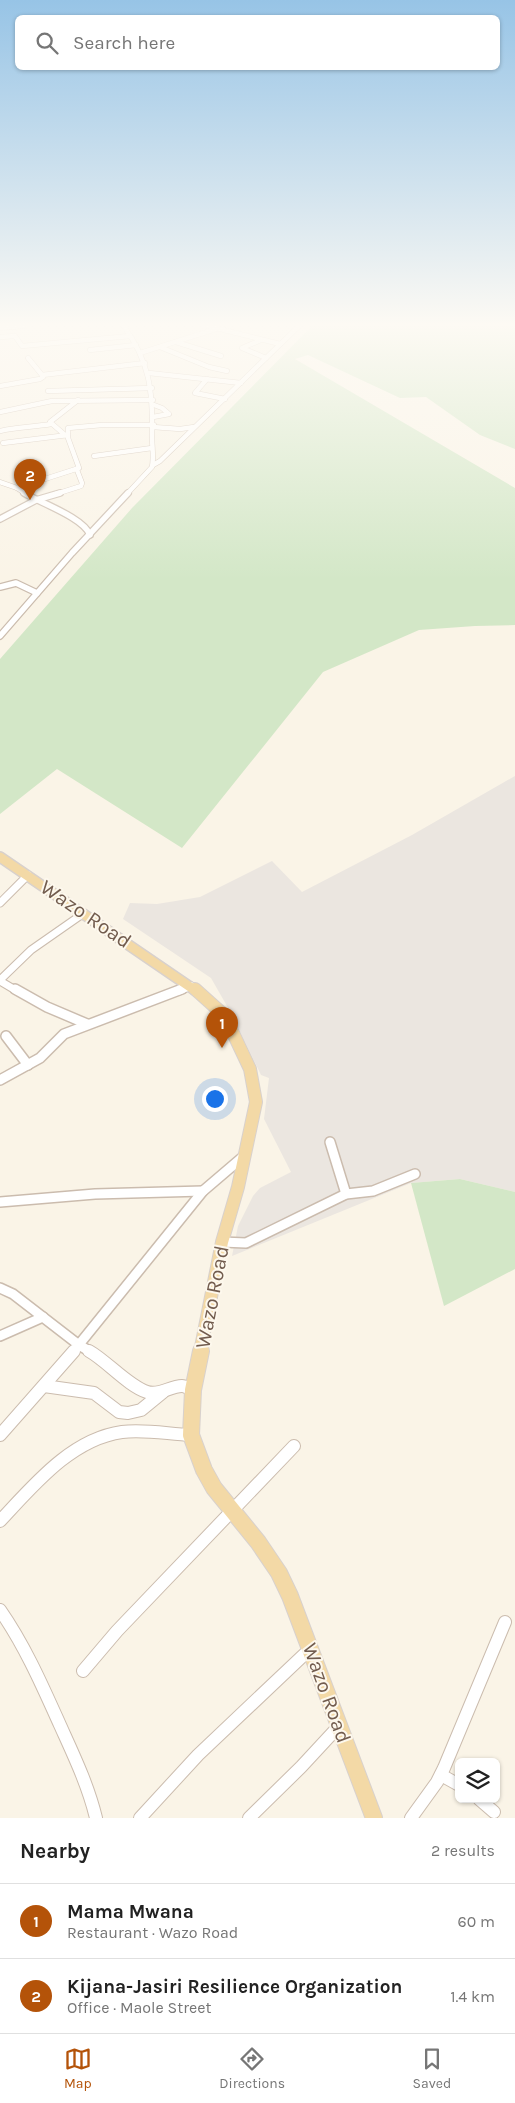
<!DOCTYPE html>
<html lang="en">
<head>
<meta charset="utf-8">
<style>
	body { margin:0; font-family:Karla,sans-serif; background:#f6f6f6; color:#222 }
	.controls { position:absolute; right:15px; bottom:15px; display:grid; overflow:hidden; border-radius:8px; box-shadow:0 1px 4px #0004 }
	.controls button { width:45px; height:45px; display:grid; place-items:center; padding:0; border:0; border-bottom:1px solid #e0e0e0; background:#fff; color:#222; font:25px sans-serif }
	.you { position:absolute; left:214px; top:1098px; width:18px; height:18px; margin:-12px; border:4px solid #fff; border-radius:50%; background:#1a73e8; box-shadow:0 0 0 8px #1a73e833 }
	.badge { display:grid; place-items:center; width:32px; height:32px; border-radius:50%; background:#b45309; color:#fff; font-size:16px; font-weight:700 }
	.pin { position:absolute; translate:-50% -41px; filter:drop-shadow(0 1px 2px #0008) }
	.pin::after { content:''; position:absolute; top:26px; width:18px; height:15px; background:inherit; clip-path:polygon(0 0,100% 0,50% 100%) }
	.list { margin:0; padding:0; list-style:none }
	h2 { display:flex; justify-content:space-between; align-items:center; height:65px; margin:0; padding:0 20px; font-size:21px }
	h2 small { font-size:16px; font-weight:400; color:#767676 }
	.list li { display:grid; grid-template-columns:32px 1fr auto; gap:15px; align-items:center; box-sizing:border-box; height:75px; padding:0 20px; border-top:1px solid #e0e0e0 }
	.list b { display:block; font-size:19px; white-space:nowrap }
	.list p { margin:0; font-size:16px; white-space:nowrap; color:#767676 }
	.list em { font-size:16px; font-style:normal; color:#767676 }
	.icon { flex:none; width:28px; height:28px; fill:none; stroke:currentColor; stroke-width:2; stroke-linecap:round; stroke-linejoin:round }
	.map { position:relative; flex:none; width:515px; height:1818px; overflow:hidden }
	.search { position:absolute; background:#fff; box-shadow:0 1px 4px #0004; left:15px; right:15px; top:15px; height:55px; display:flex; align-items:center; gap:12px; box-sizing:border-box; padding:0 18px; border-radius:8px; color:#767676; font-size:19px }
	.sheet { height:215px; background:#fff }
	nav { display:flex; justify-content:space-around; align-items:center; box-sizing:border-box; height:70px; border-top:1px solid #e0e0e0; background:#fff; font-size:14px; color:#767676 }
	nav a { display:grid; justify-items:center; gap:2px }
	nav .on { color:#b45309 }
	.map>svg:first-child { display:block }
	.industrial { fill:#ebe6e0 }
	.green { fill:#d3e7c7 }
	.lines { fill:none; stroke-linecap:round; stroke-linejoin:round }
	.minor-far4-casing { stroke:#cbbcae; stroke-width:5.5 }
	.minor-far3-casing { stroke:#cbbcae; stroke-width:8 }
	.minor-far2-casing { stroke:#cbbcae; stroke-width:9 }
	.minor-far1-casing { stroke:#cbbcae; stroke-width:12 }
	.minor-casing { stroke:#cbbcae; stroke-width:14 }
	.major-far2-casing { stroke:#d8d1cd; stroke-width:12 }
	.major-far1-casing { stroke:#d8d1cd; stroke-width:14 }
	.major-casing { stroke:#d8d1cd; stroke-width:18 }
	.minor-far4 { stroke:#fff; stroke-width:4.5 }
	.minor-far3 { stroke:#fff; stroke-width:5.5 }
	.minor-far2 { stroke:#fff; stroke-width:7 }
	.minor-far1 { stroke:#fff; stroke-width:9 }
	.minor { stroke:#fff; stroke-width:12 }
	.major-far2 { stroke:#f3d9a6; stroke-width:9 }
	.major-far1 { stroke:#f3d9a6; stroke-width:12 }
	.major { stroke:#f3d9a6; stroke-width:16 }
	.labels { text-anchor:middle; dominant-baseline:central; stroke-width:4; stroke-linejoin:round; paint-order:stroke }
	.near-street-label { font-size:21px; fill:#725c4e; stroke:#fdf8ed }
</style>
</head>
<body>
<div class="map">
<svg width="515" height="1818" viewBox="0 0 515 1818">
	<rect width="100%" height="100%" fill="#faf4e7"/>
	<!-- industrial -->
	<path class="industrial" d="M515,776V1192L460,1179L411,1183L232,1256L238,1226L253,1196L260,1188L291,1172L264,1119L269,1078L261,1075L231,1013L211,978L123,919L130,903L157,904L200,897L272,861L302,892L412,835Z"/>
	<!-- green -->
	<g class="green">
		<path d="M313,325H515V449L480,435L426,397L400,398L308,355L295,359L515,488V625L475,626L419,630L323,672L182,848L57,769L0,814V659L132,508Z"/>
		<path d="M460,1179L515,1192V1269L444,1306L411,1183Z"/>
	</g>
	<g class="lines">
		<!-- minor-far4 casing -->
		<g class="minor-far4-casing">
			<g id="minor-far4">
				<path d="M123,325C150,362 153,391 152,436C152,446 154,457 152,467L127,494"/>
				<path d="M204,325L280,344"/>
				<path d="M0,328L23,326"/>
				<path d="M0,337L15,336L22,346L130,336"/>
				<path d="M261,340L242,348L266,358"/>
				<path d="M176,342L221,356"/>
				<path d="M160,347L209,367L227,371"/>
				<path d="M90,350L136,345"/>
				<path d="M140,353L216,329"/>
				<path d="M28,358L42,375"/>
				<path d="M149,373L241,383"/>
				<path d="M207,379L195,393L225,399"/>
				<path d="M0,386L40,379L43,377L42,375L145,363"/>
				<path d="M48,391L152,388"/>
				<path d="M0,412L52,401L153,400"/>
				<path d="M153,417L169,414L162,408L154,405"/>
				<path d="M153,427L180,429L194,427"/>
				<path d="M0,431C17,427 34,427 51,424"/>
				<path d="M65,435L50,422L78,400"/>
				<path d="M3,443L68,435"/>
				<path d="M94,456L152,448"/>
				<path d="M153,465L160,461L300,325"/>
				<path d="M0,482L17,488L26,494"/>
				<path d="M17,488L79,468L68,438V428L102,425H154"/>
				<path d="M56,494L81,486L82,483L77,470"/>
			</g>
		</g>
		<!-- minor-far3 casing -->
		<g class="minor-far3-casing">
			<g id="minor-far3">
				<path d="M24,493C41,503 84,518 90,535"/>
				<path d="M0,519L36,500L60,493"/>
				<path d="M0,587L16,583L37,593"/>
				<path d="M0,636L72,553L128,493"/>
			</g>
		</g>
		<!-- minor-far2 casing -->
		<g class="minor-far2-casing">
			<g id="minor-far2">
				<path d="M0,903L28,875"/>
				<path d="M0,980L31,950L84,913"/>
				<path d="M0,981L17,991"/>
				<path d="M179,991L191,986"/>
			</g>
		</g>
		<!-- minor-far1 casing -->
		<g class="minor-far1-casing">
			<g id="minor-far1">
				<path d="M15,989L47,1007L87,1024"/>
				<path d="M6,1036L28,1065"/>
				<path d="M0,1080L40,1058L64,1034L182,989"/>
				<path d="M330,1142L346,1194"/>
				<path d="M0,1202L95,1194L203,1191"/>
				<path d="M222,1242L246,1243L346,1194L373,1191L415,1174"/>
				<path d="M0,1288L13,1294L79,1345L91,1352"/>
				<path d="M0,1336L43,1317"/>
				<path d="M73,1352L203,1191L244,1156"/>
			</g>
		</g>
		<!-- minor casing -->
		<g class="minor-casing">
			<g id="minor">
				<path d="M89,1351C107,1361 128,1386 147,1392C160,1396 170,1386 182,1386C185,1386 190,1389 193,1390"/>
				<path d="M44,1386L94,1393L119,1412L128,1413L141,1410L163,1392"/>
				<path d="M0,1435L74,1351"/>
				<path d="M0,1521C33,1486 71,1439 122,1432C144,1429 168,1434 191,1435"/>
				<path d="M0,1610C25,1646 42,1685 60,1725C74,1756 88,1785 96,1818"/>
				<path d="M83,1671L117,1631L294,1446"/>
				<path d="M441,1775L459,1785"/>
				<path d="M479,1799L494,1812"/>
				<path d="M140,1818L198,1755L310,1649"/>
				<path d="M249,1818L301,1767L339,1726"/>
				<path d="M411,1818L437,1782L444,1768L505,1622"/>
			</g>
		</g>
		<!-- major-far2 casing -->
		<g class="major-far2-casing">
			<path id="major-far2" d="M0,857L196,991"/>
		</g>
		<!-- major-far1 casing -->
		<g class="major-far1-casing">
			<path id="major-far1" d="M195,989L225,1016L250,1069L256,1102L238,1187L222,1242L200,1352"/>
		</g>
		<!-- major casing -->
		<g class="major-casing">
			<path id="major" d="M201,1351L193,1390L191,1435L204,1470L214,1488L258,1542L279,1573L290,1596L374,1818"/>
		</g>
		<!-- minor-far4 -->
		<use href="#minor-far4" class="minor-far4"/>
		<!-- minor-far3 -->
		<use href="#minor-far3" class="minor-far3"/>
		<!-- minor-far2 -->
		<use href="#minor-far2" class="minor-far2"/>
		<!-- minor-far1 -->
		<use href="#minor-far1" class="minor-far1"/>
		<!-- minor -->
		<use href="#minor" class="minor"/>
		<!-- major-far2 -->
		<use href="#major-far2" class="major-far2"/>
		<!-- major-far1 -->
		<use href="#major-far1" class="major-far1"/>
		<!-- major -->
		<use href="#major" class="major"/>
	</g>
	<!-- sky -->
	<linearGradient id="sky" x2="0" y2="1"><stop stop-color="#97c4e6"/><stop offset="0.56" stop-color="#fdfaf4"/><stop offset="1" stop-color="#fdfaf4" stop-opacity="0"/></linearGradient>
	<rect width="515" height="580" fill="url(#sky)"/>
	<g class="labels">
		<!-- near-street labels -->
		<g class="near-street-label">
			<text transform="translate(86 914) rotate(34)">Wazo Road</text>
			<text transform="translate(212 1297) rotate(-79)">Wazo Road</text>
			<text transform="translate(327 1693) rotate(70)">Wazo Road</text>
		</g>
	</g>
</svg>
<div class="controls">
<button><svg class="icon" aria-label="layers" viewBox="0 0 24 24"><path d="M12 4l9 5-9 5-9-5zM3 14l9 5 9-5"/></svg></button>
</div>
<div class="you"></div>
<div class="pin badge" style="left:222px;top:1048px">1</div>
<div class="pin badge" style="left:30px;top:500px">2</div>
<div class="search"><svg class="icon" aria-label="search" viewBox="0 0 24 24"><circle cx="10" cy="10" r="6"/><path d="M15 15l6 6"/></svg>Search here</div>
</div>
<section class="sheet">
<h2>Nearby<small>2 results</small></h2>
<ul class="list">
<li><span class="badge">1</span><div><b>Mama Mwana</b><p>Restaurant · Wazo Road</p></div><em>60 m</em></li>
<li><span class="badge">2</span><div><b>Kijana-Jasiri Resilience Organization</b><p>Office · Maole Street</p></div><em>1.4 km</em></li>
</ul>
</section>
<nav>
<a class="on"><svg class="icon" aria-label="map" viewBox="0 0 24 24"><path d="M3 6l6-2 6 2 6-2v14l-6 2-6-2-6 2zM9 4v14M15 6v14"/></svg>Map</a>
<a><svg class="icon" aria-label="directions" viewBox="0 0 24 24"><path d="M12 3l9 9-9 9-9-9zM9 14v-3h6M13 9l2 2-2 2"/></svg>Directions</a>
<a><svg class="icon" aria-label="saved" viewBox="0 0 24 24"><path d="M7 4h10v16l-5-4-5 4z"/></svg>Saved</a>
</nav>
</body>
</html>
